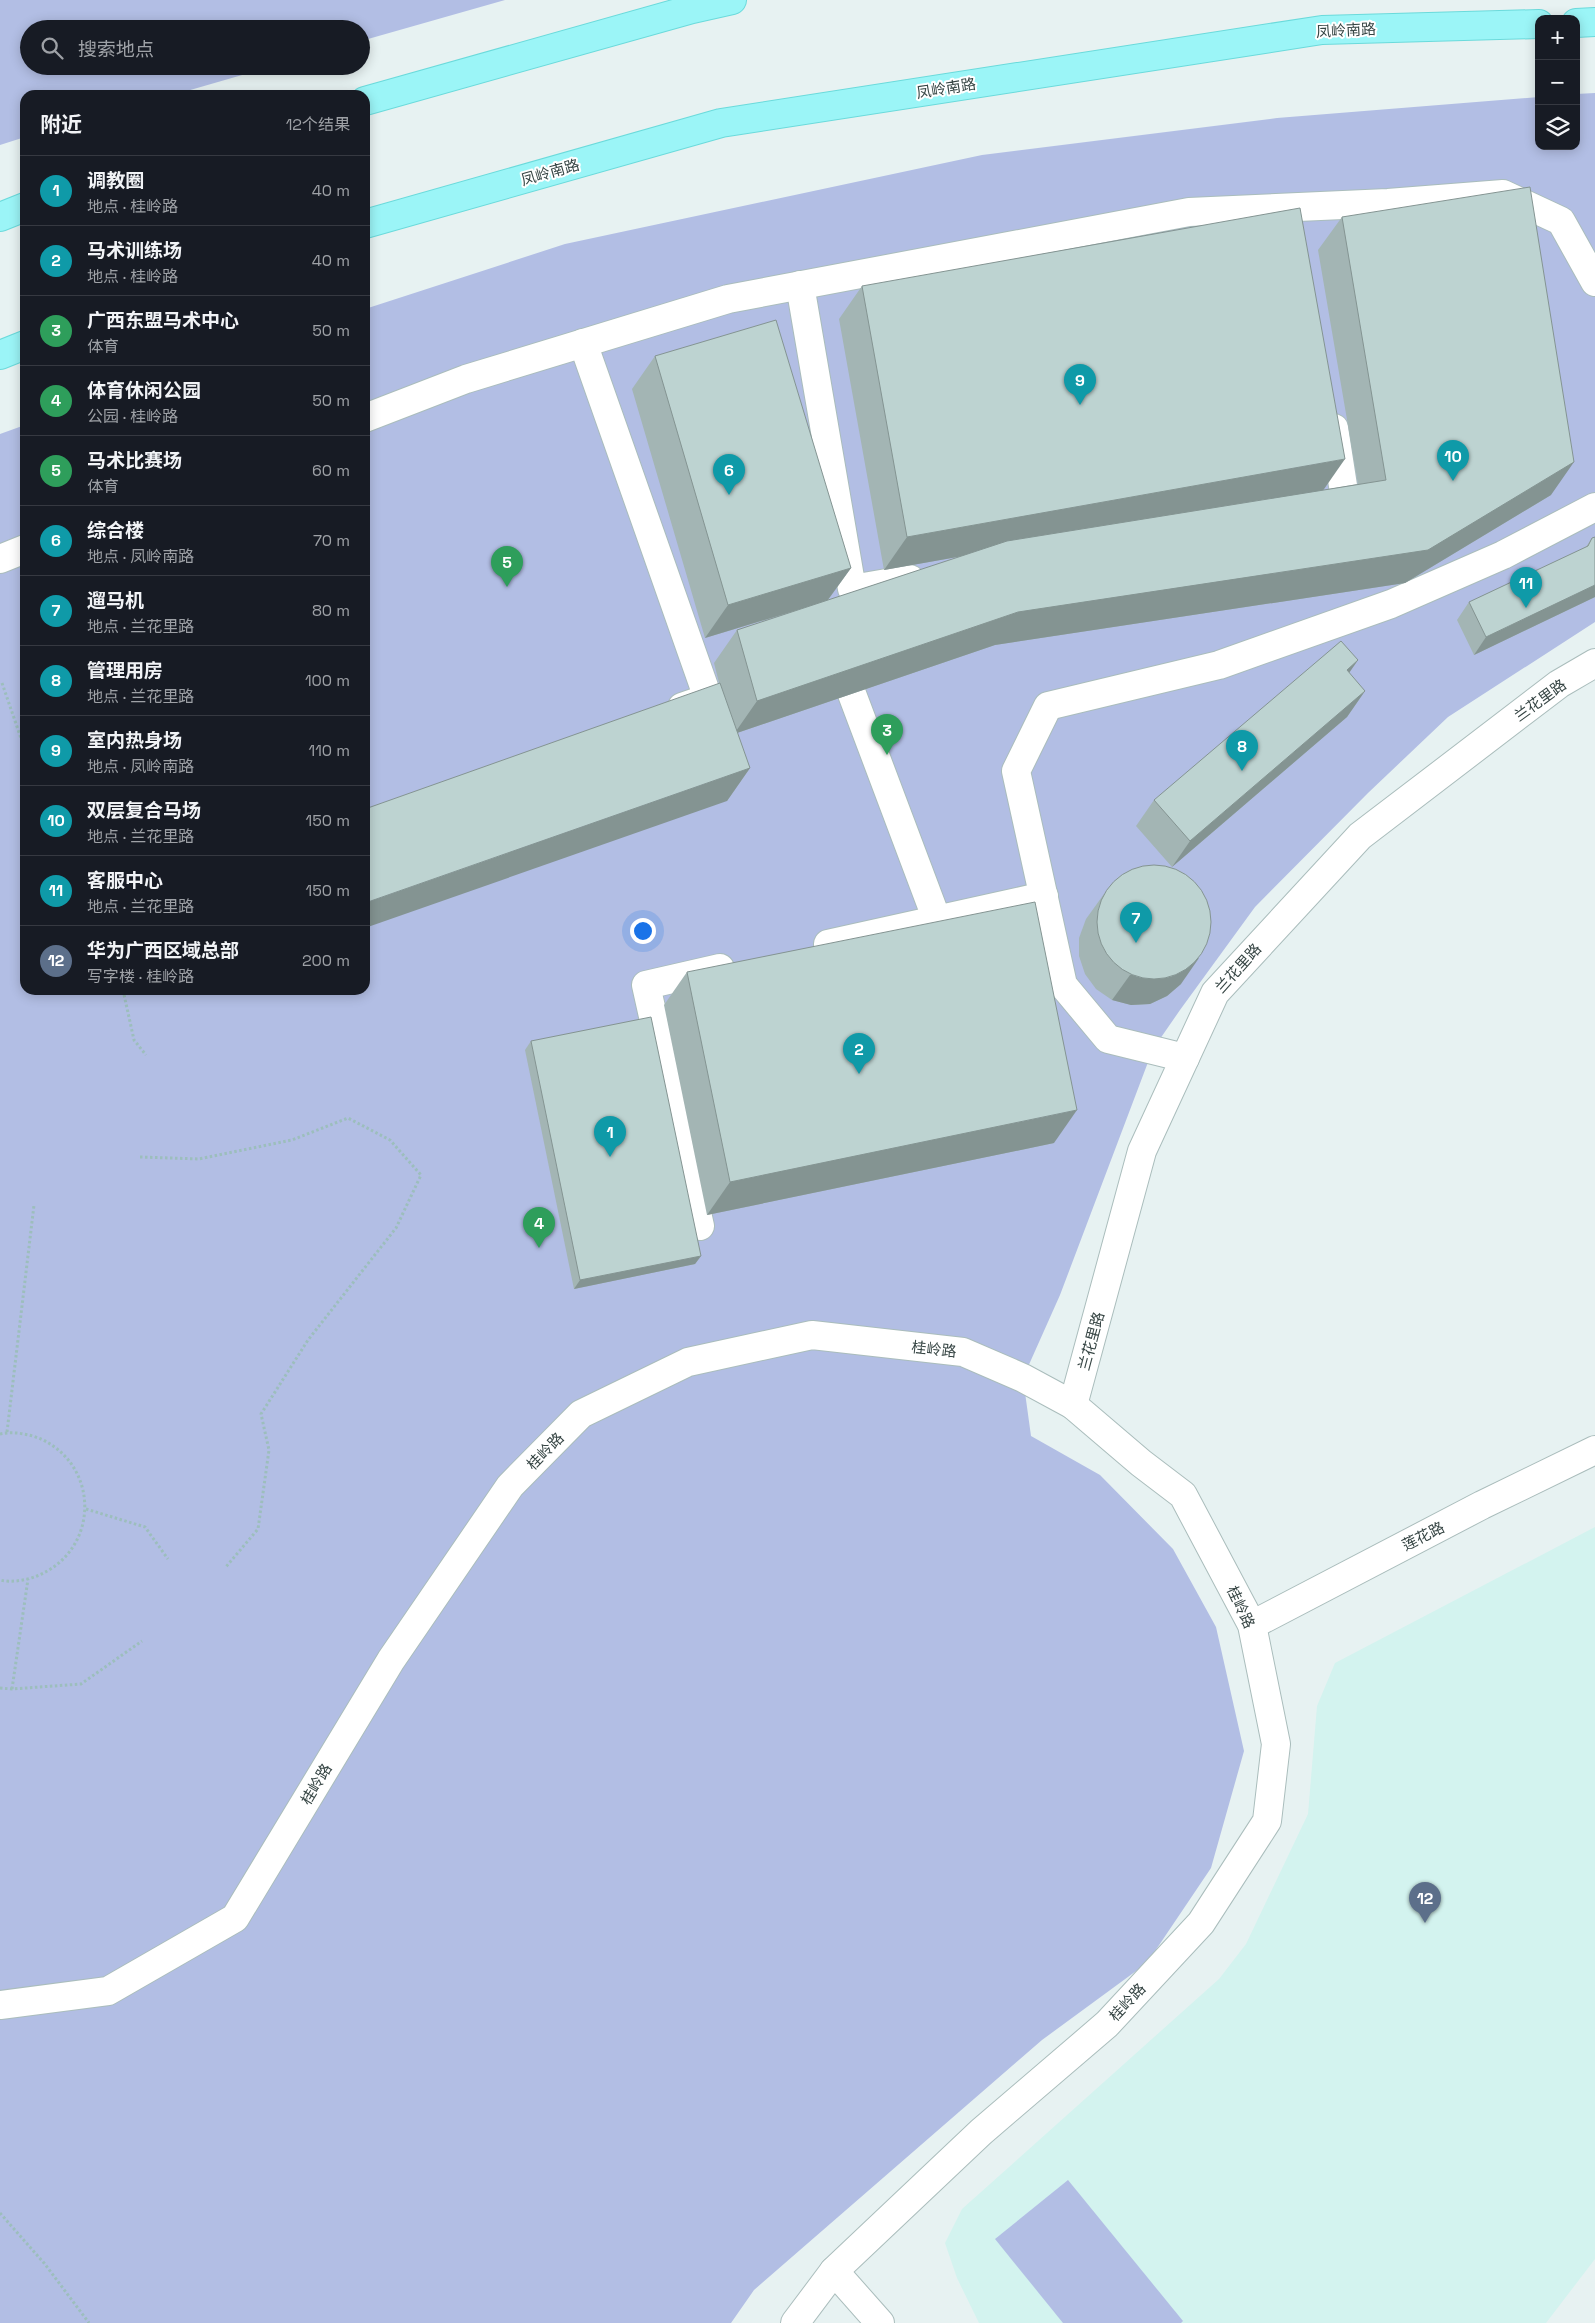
<!DOCTYPE html>
<html lang="zh">
<head>
<meta charset="utf-8">
<style>
	body { margin:0; font-family:"Space Grotesk","Noto Sans SC",sans-serif; background:#242831; color:#f1f3f6 }
	.controls { position:absolute; right:15px; top:15px; display:grid; overflow:hidden; border-radius:10px; box-shadow:0 2px 12px #0003 }
	.controls button { width:45px; height:45px; display:grid; place-items:center; padding:0; border:0; border-bottom:1px solid #363941; background:#171b24; color:#f1f3f6; font:25px sans-serif }
	.you { position:absolute; left:642px; top:930px; width:18px; height:18px; margin:-12px; border:4px solid #fff; border-radius:50%; background:#1a73e8; box-shadow:0 0 0 8px #1a73e833 }
	.badge { display:grid; place-items:center; width:32px; height:32px; border-radius:50%; background:#ea580c; color:#fff; font-size:16px; font-weight:700 }
	.pin { position:absolute; translate:-50% -41px; filter:drop-shadow(0 1px 2px #0008) }
	.pin::after { content:''; position:absolute; top:26px; width:18px; height:15px; background:inherit; clip-path:polygon(0 0,100% 0,50% 100%) }
	.list { margin:0; padding:0; list-style:none }
	h2 { display:flex; justify-content:space-between; align-items:center; height:65px; margin:0; padding:0 20px; font-size:21px }
	h2 small { font-size:16px; font-weight:400; color:#9ea1a6 }
	.list li { display:grid; grid-template-columns:32px 1fr auto; gap:15px; align-items:center; box-sizing:border-box; height:70px; padding:0 20px; border-top:1px solid #363941 }
	.list b { display:block; font-size:19px; white-space:nowrap }
	.list p { margin:0; font-size:16px; white-space:nowrap; color:#9ea1a6 }
	.list em { font-size:16px; font-style:normal; color:#9ea1a6 }
	.icon { flex:none; width:28px; height:28px; fill:none; stroke:currentColor; stroke-width:2; stroke-linecap:round; stroke-linejoin:round }
	.map { position:relative; flex:none; width:1595px; height:2323px; overflow:hidden }
	.search { position:absolute; background:#171b24; box-shadow:0 2px 12px #0003; left:20px; top:20px; width:350px; height:55px; display:flex; align-items:center; gap:12px; box-sizing:border-box; padding:0 18px; border-radius:28px; color:#9ea1a6; font-size:19px }
	.panel { position:absolute; background:#171b24; box-shadow:0 2px 12px #0003; left:20px; top:90px; width:350px; height:905px; border-radius:15px }
	.map>svg:first-child { display:block }
	.commercial { fill:#d3f3ef }
	.green { fill:#b2bee4 }
	.lines { fill:none; stroke-linecap:round; stroke-linejoin:round }
	.minor-casing { stroke:#aabdbc; stroke-width:30 }
	.major-casing { stroke:#6bdadb; stroke-width:30 }
	.path { stroke:#9cbebc; stroke-width:3; stroke-dasharray:2.5 2.5; stroke-linecap:butt }
	.minor { stroke:#fff; stroke-width:28 }
	.major { stroke:#9bf5f7; stroke-width:28 }
	.wall { fill:#a3b5b4 }
	.shaded-wall { fill:#849492 }
	.building { fill:#bdd3d1; stroke:#849492 }
	.labels { text-anchor:middle; dominant-baseline:central; stroke-width:4; stroke-linejoin:round; paint-order:stroke }
	.street-label { font-size:15px; fill:#364544; stroke:#fff }
</style>
</head>
<body>
<div class="map">
<svg width="1595" height="2323" viewBox="0 0 1595 2323">
	<rect width="100%" height="100%" fill="#e7f2f2"/>
	<!-- commercial -->
	<path class="commercial" d="M1595,1527V2259L1546,2323H979L957,2278L945,2243L962,2209L1219,1979L1246,1944L1308,1814L1317,1706L1335,1663Z"/>
	<!-- green -->
	<g class="green">
		<path d="M0,0H505L361,41V29H29V66H273L173,95H25V137L0,145Z"/>
		<path d="M1595,93V622L1448,717L1368,793L1255,907L1180,1010L1153,1049L1060,1295L1023,1378L1031,1436L1100,1475L1173,1549L1216,1627L1244,1751L1211,1868L1147,1963L1042,2040L754,2290L731,2323H0V434L25,425V990H365V309L565,244L982,155L1277,118L1539,97V146H1576V94Z"/>
		<path d="M1068,2180L1183,2321L1181,2323H1063L995,2239Z"/>
	</g>
	<g class="lines">
		<!-- minor casing -->
		<g class="minor-casing">
			<g id="minor">
				<path d="M800,285L852,589L910,579"/>
				<path d="M583,343L708,698L682,707"/>
				<path d="M365,418L466,379L728,299L1189,212L1388,203L1503,194L1561,221L1595,282"/>
				<path d="M1327,508L1346,505L1334,428"/>
				<path d="M0,559L25,549"/>
				<path d="M852,694L937,920"/>
				<path d="M828,944L1044,896"/>
				<path d="M1185,1058L1108,1039L1063,985L1016,771L1048,706L1219,665L1391,604L1503,555L1595,507"/>
				<path d="M700,1226L646,985L720,968"/>
				<path d="M1073,1405L1142,1151L1215,993L1360,836L1559,684L1595,663"/>
				<path d="M1252,1625L1482,1505L1595,1450"/>
				<path d="M0,2005L108,1991L235,1918L391,1660L510,1486L581,1414L688,1362L812,1335L963,1352L1023,1378L1073,1405L1141,1463L1183,1495L1252,1625L1276,1744L1267,1821L1201,1923L1107,2024L981,2132L834,2271"/>
				<path d="M795,2323L834,2271L880,2323"/>
			</g>
		</g>
		<!-- major casing -->
		<g class="major-casing">
			<g id="major">
				<path d="M1576,23L1595,22"/>
				<path d="M365,101L692,9L732,0"/>
				<path d="M0,217L25,207"/>
				<path d="M365,224L721,123L1322,30L1539,24"/>
				<path d="M0,355L25,345"/>
			</g>
		</g>
		<!-- path -->
		<g class="path">
			<path d="M2,683L25,750"/>
			<path d="M123,990L134,1040L146,1055"/>
			<path d="M140,1157L199,1159L292,1140L348,1118L390,1140L421,1175L396,1228L308,1340L261,1414L269,1450L258,1529L225,1568"/>
			<path d="M7,1432L34,1205"/>
			<path d="M0,1434C13,1431 29,1434 41,1439C101,1467 99,1551 37,1576C27,1580 11,1583 0,1580"/>
			<path d="M86,1509L145,1527L168,1559"/>
			<path d="M0,1688L12,1689L81,1684L142,1641"/>
			<path d="M12,1689L28,1579"/>
			<path d="M0,2213L44,2263L89,2323"/>
		</g>
		<!-- minor -->
		<use href="#minor" class="minor"/>
		<!-- major -->
		<use href="#major" class="major"/>
	</g>
	<!-- wall -->
	<g class="wall">
		<path d="M1342,217L1551,495L1405,583L995,645L737,733L750,768L727,801L719,683L714,663L737,630L802,609L705,638L632,389L655,356L851,568L828,600L963,556L884,570L839,319L862,286L1323,490L1358,484L1318,250Z"/>
		<path d="M1592,538L1595,597L1474,655L1457,620L1469,602L1586,547Z"/>
		<path d="M1358,660L1349,673L1365,691L1347,717L1172,867L1136,826L1154,800Z"/>
		<path d="M1104,894L1181,984L1167,996L1150,1004L1131,1005L1112,1000L1096,989L1085,974L1079,956V938L1086,919Z"/>
		<path d="M687,972L1054,1143L707,1215L664,1005Z"/>
		<path d="M531,1041L701,1256L695,1264L574,1289L525,1050Z"/>
	</g>
	<!-- shaded-wall -->
	<g class="shaded-wall">
		<path d="M1345,459L1322,492L884,570L907,537Z"/>
		<path d="M1574,462L1551,495L1405,583L995,645L734,734L757,701L1018,612Z"/>
		<path d="M851,568L827,601L705,638L728,605Z"/>
		<path d="M1595,585V597L1474,655L1486,637Z"/>
		<path d="M1358,660L1340,686L1347,670Z"/>
		<path d="M1365,691L1347,717L1172,867L1190,841Z"/>
		<path d="M750,768L727,801L365,928V903Z"/>
		<path d="M1199,958L1181,984L1167,996L1150,1004L1131,1005L1112,1000L1130,975Z"/>
		<path d="M1077,1110L1054,1143L707,1215L730,1182Z"/>
		<path d="M701,1256L695,1264L574,1289L580,1280Z"/>
	</g>
	<!-- building -->
	<g class="building">
		<path d="M1530,187L1574,462L1428,550L1018,612L757,701L737,630L1007,541L1386,480L1342,217Z"/>
		<path d="M1300,208L1345,459L907,537L862,286Z"/>
		<path d="M776,320L851,568L728,605L655,356Z"/>
		<path d="M1595,537V585L1486,637L1469,602L1588,546L1592,538Z"/>
		<path d="M1341,641L1358,660L1347,670L1365,691L1190,841L1154,800Z"/>
		<path d="M720,683L750,768L365,903V809Z"/>
		<circle cx="1154" cy="922" r="57"/>
		<path d="M1035,902L1077,1110L730,1182L687,972Z"/>
		<path d="M651,1017L701,1256L580,1280L531,1041Z"/>
	</g>
	<g class="labels">
		<!-- street labels -->
		<g class="street-label">
			<text transform="translate(1346 30) rotate(-3)">凤岭南路</text>
			<text transform="translate(946 88) rotate(-9)">凤岭南路</text>
			<text transform="translate(550 172) rotate(-16)">凤岭南路</text>
			<text transform="translate(1540 700) rotate(-36)">兰花里路</text>
			<text transform="translate(1238 968) rotate(-48)">兰花里路</text>
			<text transform="translate(1091 1341) rotate(-75)">兰花里路</text>
			<text transform="translate(934 1349) rotate(6)">桂岭路</text>
			<text transform="translate(545 1451) rotate(-46)">桂岭路</text>
			<text transform="translate(1423 1536) rotate(-27)">莲花路</text>
			<text transform="translate(1241 1607) rotate(65)">桂岭路</text>
			<text transform="translate(316 1784) rotate(-59)">桂岭路</text>
			<text transform="translate(1127 2002) rotate(-47)">桂岭路</text>
		</g>
	</g>
</svg>
<div class="controls">
<button>+</button>
<button>−</button>
<button><svg class="icon" aria-label="layers" viewBox="0 0 24 24"><path d="M12 4l9 5-9 5-9-5zM3 14l9 5 9-5"/></svg></button>
</div>
<div class="you"></div>
<div class="pin badge" style="left:610px;top:1157px;background:#0f9aa8">1</div>
<div class="pin badge" style="left:859px;top:1074px;background:#0f9aa8">2</div>
<div class="pin badge" style="left:887px;top:755px;background:#2e9e5b">3</div>
<div class="pin badge" style="left:539px;top:1248px;background:#2e9e5b">4</div>
<div class="pin badge" style="left:507px;top:587px;background:#2e9e5b">5</div>
<div class="pin badge" style="left:729px;top:495px;background:#0f9aa8">6</div>
<div class="pin badge" style="left:1136px;top:943px;background:#0f9aa8">7</div>
<div class="pin badge" style="left:1242px;top:771px;background:#0f9aa8">8</div>
<div class="pin badge" style="left:1080px;top:405px;background:#0f9aa8">9</div>
<div class="pin badge" style="left:1453px;top:481px;background:#0f9aa8">10</div>
<div class="pin badge" style="left:1526px;top:608px;background:#0f9aa8">11</div>
<div class="pin badge" style="left:1425px;top:1923px;background:#5c6f8a">12</div>
<div class="search"><svg class="icon" aria-label="search" viewBox="0 0 24 24"><circle cx="10" cy="10" r="6"/><path d="M15 15l6 6"/></svg>搜索地点</div>
<section class="panel">
<h2>附近<small>12个结果</small></h2>
<ul class="list">
<li><span class="badge" style="background:#0f9aa8">1</span><div><b>调教圈</b><p>地点 · 桂岭路</p></div><em>40 m</em></li>
<li><span class="badge" style="background:#0f9aa8">2</span><div><b>马术训练场</b><p>地点 · 桂岭路</p></div><em>40 m</em></li>
<li><span class="badge" style="background:#2e9e5b">3</span><div><b>广西东盟马术中心</b><p>体育</p></div><em>50 m</em></li>
<li><span class="badge" style="background:#2e9e5b">4</span><div><b>体育休闲公园</b><p>公园 · 桂岭路</p></div><em>50 m</em></li>
<li><span class="badge" style="background:#2e9e5b">5</span><div><b>马术比赛场</b><p>体育</p></div><em>60 m</em></li>
<li><span class="badge" style="background:#0f9aa8">6</span><div><b>综合楼</b><p>地点 · 凤岭南路</p></div><em>70 m</em></li>
<li><span class="badge" style="background:#0f9aa8">7</span><div><b>遛马机</b><p>地点 · 兰花里路</p></div><em>80 m</em></li>
<li><span class="badge" style="background:#0f9aa8">8</span><div><b>管理用房</b><p>地点 · 兰花里路</p></div><em>100 m</em></li>
<li><span class="badge" style="background:#0f9aa8">9</span><div><b>室内热身场</b><p>地点 · 凤岭南路</p></div><em>110 m</em></li>
<li><span class="badge" style="background:#0f9aa8">10</span><div><b>双层复合马场</b><p>地点 · 兰花里路</p></div><em>150 m</em></li>
<li><span class="badge" style="background:#0f9aa8">11</span><div><b>客服中心</b><p>地点 · 兰花里路</p></div><em>150 m</em></li>
<li><span class="badge" style="background:#5c6f8a">12</span><div><b>华为广西区域总部</b><p>写字楼 · 桂岭路</p></div><em>200 m</em></li>
</ul>
</section>
</div>
</body>
</html>
